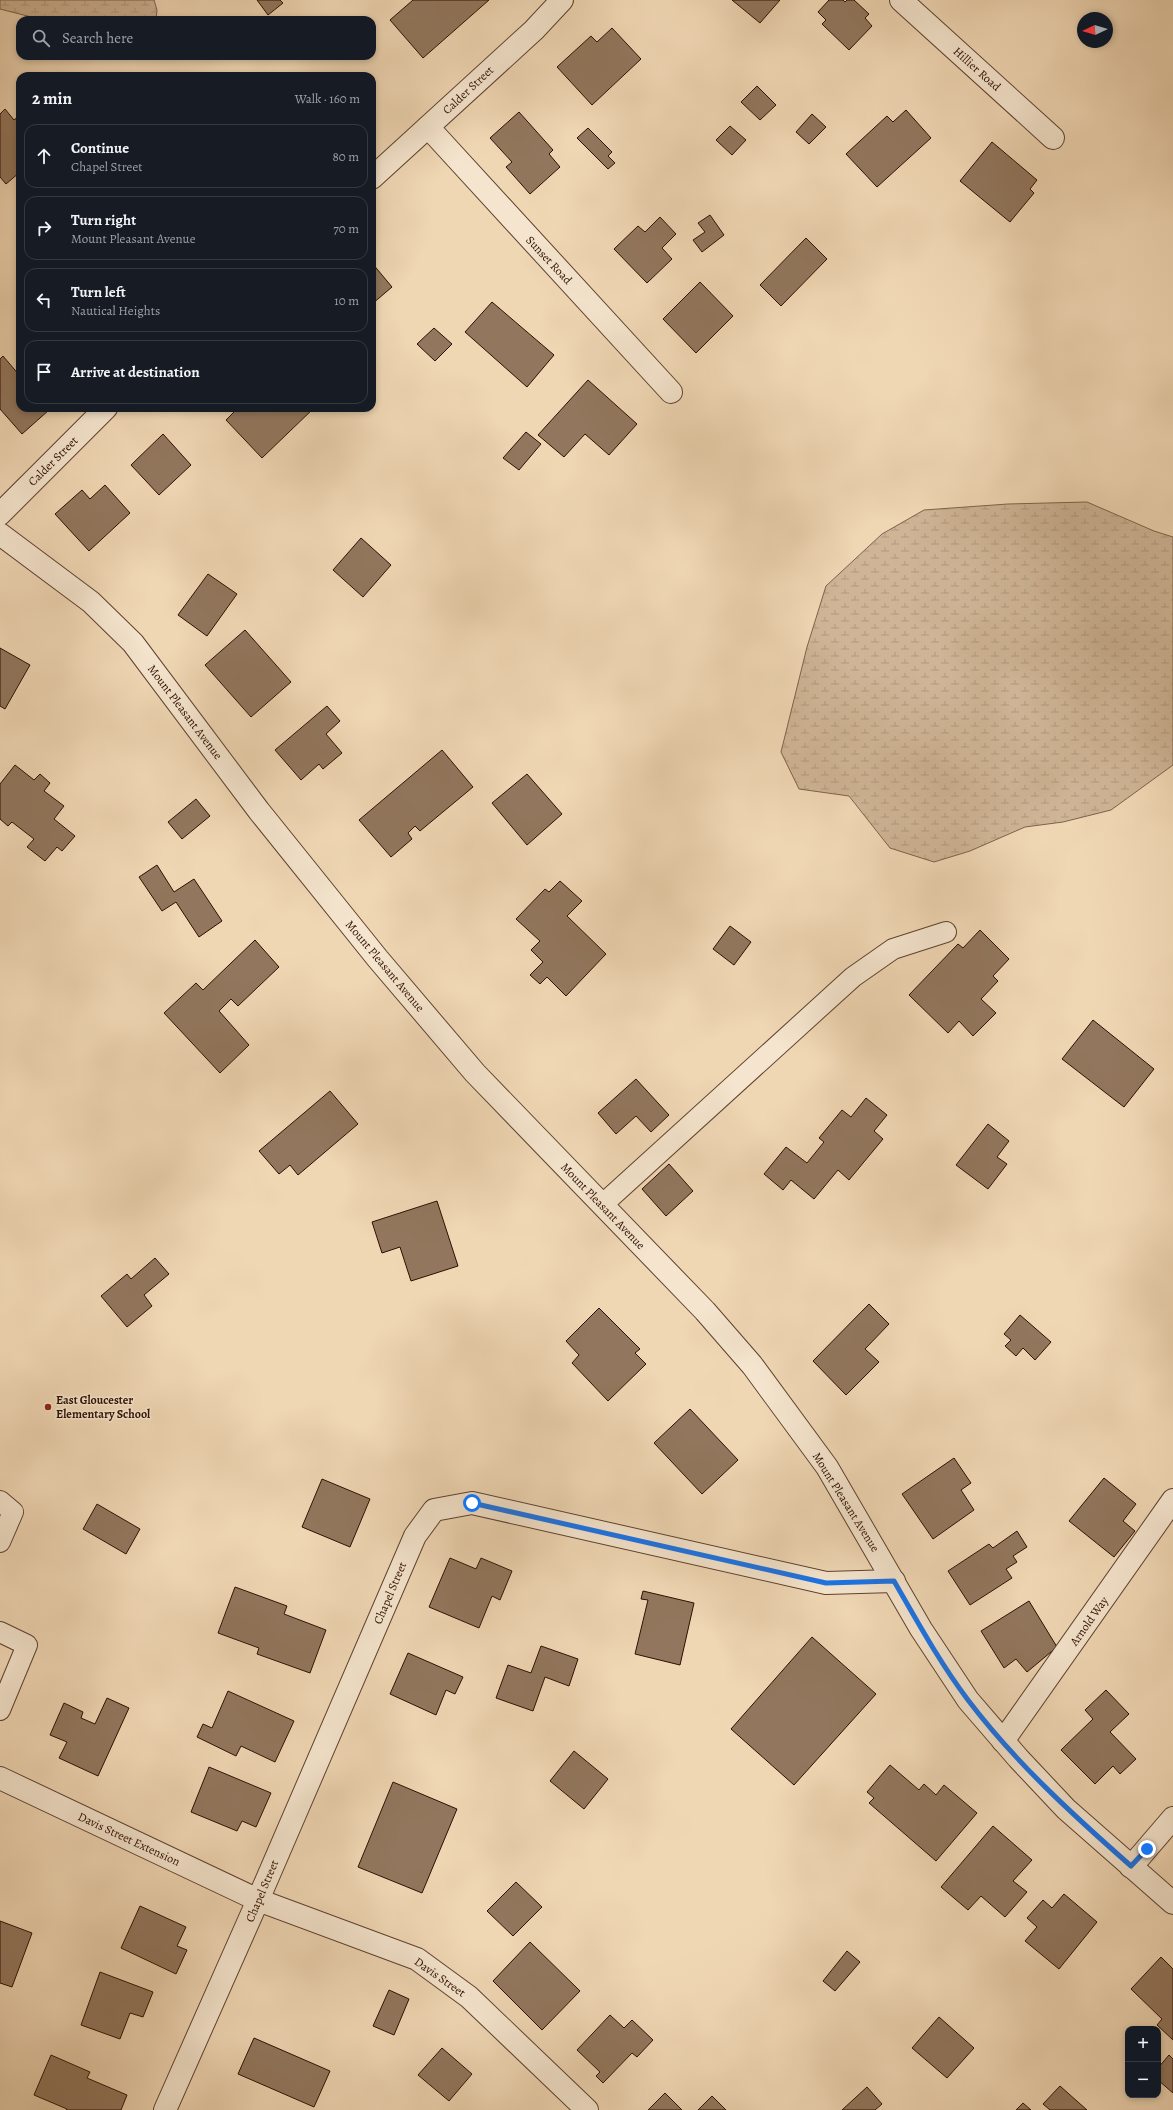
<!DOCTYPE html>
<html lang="en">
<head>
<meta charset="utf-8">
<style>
	body { margin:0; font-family:Alegreya,serif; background:#20242c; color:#f1f3f6 }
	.controls { position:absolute; right:12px; bottom:12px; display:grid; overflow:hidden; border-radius:8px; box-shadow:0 2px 6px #0003 }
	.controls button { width:36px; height:36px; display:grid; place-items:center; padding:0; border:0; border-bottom:1px solid #363941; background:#171b24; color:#f1f3f6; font:20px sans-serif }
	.compass { position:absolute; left:1077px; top:12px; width:36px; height:36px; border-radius:50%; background:#171b24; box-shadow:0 2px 6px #0003; rotate:266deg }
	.stop { position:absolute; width:12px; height:12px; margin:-9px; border:3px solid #1a73e8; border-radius:50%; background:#fff }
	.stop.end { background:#1a73e8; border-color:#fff; box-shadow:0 1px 4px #0008 }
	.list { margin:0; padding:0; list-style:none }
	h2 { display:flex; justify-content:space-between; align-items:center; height:52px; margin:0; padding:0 16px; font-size:17px }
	h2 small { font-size:13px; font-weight:400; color:#9ea1a6 }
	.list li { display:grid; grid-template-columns:26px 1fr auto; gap:12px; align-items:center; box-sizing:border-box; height:64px; margin:0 8px 8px; padding:0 8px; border:1px solid #363941; border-radius:12px }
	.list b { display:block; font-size:15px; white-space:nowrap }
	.list p { margin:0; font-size:13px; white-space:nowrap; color:#9ea1a6 }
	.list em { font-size:13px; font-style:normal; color:#9ea1a6 }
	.icon { flex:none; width:22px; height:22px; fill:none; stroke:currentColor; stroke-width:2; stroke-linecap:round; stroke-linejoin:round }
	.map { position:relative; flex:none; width:1173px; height:2110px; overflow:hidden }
	.search { position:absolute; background:#171b24; box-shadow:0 2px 6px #0003; left:16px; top:16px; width:360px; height:44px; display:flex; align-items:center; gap:10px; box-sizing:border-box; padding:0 14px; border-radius:12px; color:#9ea1a6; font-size:15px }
	.panel { position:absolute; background:#171b24; box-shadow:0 2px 6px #0003; left:16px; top:72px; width:360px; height:340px; border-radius:12px }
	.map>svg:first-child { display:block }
	.wetland { fill:url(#wetland-marsh); stroke:#7e624c }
	.building { fill:#92775e; stroke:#2d0f01 }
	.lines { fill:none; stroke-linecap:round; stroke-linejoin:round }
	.lane-casing { stroke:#5e412e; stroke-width:22 }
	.street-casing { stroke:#5e412e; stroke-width:24 }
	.lane { stroke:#f5e5ce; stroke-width:20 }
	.street { stroke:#f5e5ce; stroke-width:22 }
	.route { stroke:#1a73e8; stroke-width:5 }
	.poi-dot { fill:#8f2418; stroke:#f5e5ce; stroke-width:1.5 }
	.labels { text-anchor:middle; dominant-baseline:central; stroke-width:3; stroke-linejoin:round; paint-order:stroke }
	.street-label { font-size:12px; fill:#2d0f01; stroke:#f5e5ce }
	.poi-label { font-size:12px; font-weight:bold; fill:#2d0f01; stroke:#f5e5ce; text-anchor:start }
</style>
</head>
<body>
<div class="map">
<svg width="1173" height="2110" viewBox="0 0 1173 2110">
	<defs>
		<pattern id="wetland-marsh" width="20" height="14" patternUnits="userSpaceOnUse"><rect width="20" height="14" fill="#cfb596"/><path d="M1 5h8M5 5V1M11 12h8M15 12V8" fill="none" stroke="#b29a80"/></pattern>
	</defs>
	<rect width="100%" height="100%" fill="#f0d7b4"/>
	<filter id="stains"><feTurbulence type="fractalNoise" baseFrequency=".005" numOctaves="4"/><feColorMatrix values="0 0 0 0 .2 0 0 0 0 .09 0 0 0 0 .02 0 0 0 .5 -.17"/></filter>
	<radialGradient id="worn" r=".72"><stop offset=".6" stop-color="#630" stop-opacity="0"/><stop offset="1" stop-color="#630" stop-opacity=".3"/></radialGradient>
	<!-- wetland -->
	<g class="wetland">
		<path d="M0,0H154L157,10L156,20H43L0,9Z"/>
		<path d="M1087,502L1154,531L1173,537V765L1111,810L1063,822L1025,827L970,851L934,862L890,848L849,796L799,789L781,752L807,647L826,586L882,534L924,510L1008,504Z"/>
	</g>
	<!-- building -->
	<g class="building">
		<path d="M257,0H280L283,3L268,15Z"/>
		<path d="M413,0H489L423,58L390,20Z"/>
		<path d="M732,0H780L760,23Z"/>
		<path d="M829,0H843L845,2L847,0H854L869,14L865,18L872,26L849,50L822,24L826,20L818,12Z"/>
		<path d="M612,28L641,59L592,105L557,67L591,36L597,42Z"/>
		<path d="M757,86L776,105L760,120L741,102Z"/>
		<path d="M5,109L14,120L20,115V172L6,184L0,177V114Z"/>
		<path d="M906,110L931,138L877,187L846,154L887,116L893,122Z"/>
		<path d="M519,112L553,150L549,154L560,167L530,194L506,167L512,162L490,138Z"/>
		<path d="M812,114L826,127L809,144L796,132Z"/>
		<path d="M730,126L746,140L732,155L716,140Z"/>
		<path d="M588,128L612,152L608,156L615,163L608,169L577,138Z"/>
		<path d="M992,142L1037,180L1030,189L1034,193L1010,222L960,181Z"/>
		<path d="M710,215L724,235L702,252L693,240L705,232L698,223Z"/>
		<path d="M660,217L676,234L662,248L672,259L647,283L614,249L638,226L645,232Z"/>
		<path d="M806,238L827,259L781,306L760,285Z"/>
		<path d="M372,263L392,287L372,304Z"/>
		<path d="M700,282L733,316L696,353L663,319Z"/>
		<path d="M492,302L554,355L527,387L465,332Z"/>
		<path d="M434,328L452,344L435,361L417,344Z"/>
		<path d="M3,356L20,376V408H47L49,410L22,434L0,409V359Z"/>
		<path d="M588,380L637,424L609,455L585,434L564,457L538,435Z"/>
		<path d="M238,408H314L262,458L226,420Z"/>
		<path d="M526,432L541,444L519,470L503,458Z"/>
		<path d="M163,434L191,465L159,495L131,465Z"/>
		<path d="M105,485L130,513L89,551L55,514L82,490L90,499Z"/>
		<path d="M361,538L391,565L363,597L333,570Z"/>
		<path d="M208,574L237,594L207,636L178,615Z"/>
		<path d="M245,630L291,682L251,717L205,665Z"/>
		<path d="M0,648L30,665L5,709L0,706Z"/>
		<path d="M327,706L340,721L326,734L342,753L323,769L319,764L301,780L275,750Z"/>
		<path d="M442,750L473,787L420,831L415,826L408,833L412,839L391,857L359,820Z"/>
		<path d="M15,765L34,780L40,774L50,783L44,791L64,806L54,819L75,836L62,851L57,847L45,861L27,847L34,839L12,822L8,826L0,819V784Z"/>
		<path d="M527,774L562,814L527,845L492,803Z"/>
		<path d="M196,799L210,816L182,839L168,822Z"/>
		<path d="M157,865L174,892L194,879L222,921L199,937L176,902L162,911L139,877Z"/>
		<path d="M560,881L582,901L567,916L606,954L566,996L547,977L540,984L530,975L543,962L531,950L540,941L516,919L545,889L549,892Z"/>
		<path d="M730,926L751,942L734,965L713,949Z"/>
		<path d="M980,930L1009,959L993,976L998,981L981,999L996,1013L973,1036L959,1021L948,1033L909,995L958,944L963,948Z"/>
		<path d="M255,940L279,967L238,1006L231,999L219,1011L249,1045L220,1073L164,1013L196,983L203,990Z"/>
		<path d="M1093,1020L1154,1069L1124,1107L1062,1059Z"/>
		<path d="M636,1079L669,1115L651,1132L636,1116L616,1134L598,1113Z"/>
		<path d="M330,1091L358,1124L298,1175L290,1165L279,1174L259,1151Z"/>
		<path d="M866,1098L887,1115L874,1131L883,1139L849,1180L838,1170L814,1199L791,1180L783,1190L764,1174L786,1147L807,1163L824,1142L819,1138L842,1110L851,1117Z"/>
		<path d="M988,1124L1009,1141L997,1157L1007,1164L988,1189L956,1165Z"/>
		<path d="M669,1164L693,1191L666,1216L642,1189Z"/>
		<path d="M437,1201L458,1266L411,1281L400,1247L382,1253L372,1222Z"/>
		<path d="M155,1258L169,1274L144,1295L152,1306L127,1327L101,1296L127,1274L131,1279Z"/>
		<path d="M869,1304L889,1324L865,1349L879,1362L846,1395L813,1361Z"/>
		<path d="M599,1308L640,1349L635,1353L646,1364L608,1401L572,1363L579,1355L566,1341Z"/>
		<path d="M1020,1315L1051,1342L1035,1360L1023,1348L1016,1356L1005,1346L1011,1340L1004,1334Z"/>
		<path d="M690,1409L738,1460L702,1494L654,1443Z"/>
		<path d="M954,1458L971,1483L961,1490L974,1510L933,1539L902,1494Z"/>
		<path d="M1104,1478L1136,1504L1123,1521L1135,1531L1114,1557L1069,1521Z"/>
		<path d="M322,1479L370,1499L350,1547L302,1527Z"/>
		<path d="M97,1504L140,1529L126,1554L83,1529Z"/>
		<path d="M1017,1531L1027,1547L1013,1556L1017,1562L1006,1569L1012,1578L970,1605L948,1571L989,1544L993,1548Z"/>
		<path d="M450,1558L476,1569L481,1558L512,1571L500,1600L492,1596L479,1628L429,1607Z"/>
		<path d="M235,1587L287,1606L284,1614L326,1630L310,1673L257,1654L259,1648L218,1633Z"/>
		<path d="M643,1591L694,1603L680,1665L635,1654L648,1600L641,1599Z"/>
		<path d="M1029,1601L1057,1647L1027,1672L1016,1659L1004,1668L981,1631Z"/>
		<path d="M812,1637L876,1694L794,1785L731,1729Z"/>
		<path d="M541,1646L578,1659L569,1686L545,1677L533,1711L496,1698L508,1665L531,1673Z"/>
		<path d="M408,1653L463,1677L455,1694L446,1690L436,1715L390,1694Z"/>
		<path d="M1106,1690L1129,1714L1110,1732L1136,1759L1120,1774L1113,1766L1095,1784L1061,1750L1093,1719L1085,1710Z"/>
		<path d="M228,1691L294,1721L275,1762L241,1746L236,1756L197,1737L203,1724L212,1728Z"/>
		<path d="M107,1698L129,1708L98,1776L59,1758L67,1742L50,1735L64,1703L83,1712L81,1718L95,1724Z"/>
		<path d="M574,1751L608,1779L584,1809L550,1781Z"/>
		<path d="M890,1765L919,1790L924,1784L936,1795L944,1785L977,1813L936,1861L869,1803L874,1798L867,1792Z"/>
		<path d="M209,1767L271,1793L256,1827L242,1821L237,1831L191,1812Z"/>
		<path d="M393,1782L457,1809L422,1893L358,1867Z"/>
		<path d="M993,1826L1032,1860L1013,1881L1027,1892L1005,1917L981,1896L968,1910L941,1887Z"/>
		<path d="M516,1882L542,1907L513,1936L487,1911Z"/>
		<path d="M1064,1894L1097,1922L1059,1969L1025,1941L1037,1927L1027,1918L1043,1900L1052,1908Z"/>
		<path d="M140,1906L186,1927L177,1946L187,1950L176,1974L121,1948Z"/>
		<path d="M0,1921L32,1933L12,1987L0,1983Z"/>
		<path d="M530,1942L580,1991L542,2030L493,1981Z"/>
		<path d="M847,1951L860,1962L835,1991L823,1981Z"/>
		<path d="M1161,1957L1173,1969V2040L1157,2025L1162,2019L1131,1989Z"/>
		<path d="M100,1972L153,1992L143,2017L130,2013L120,2039L81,2025Z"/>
		<path d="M389,1990L409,1999L394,2035L373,2026Z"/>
		<path d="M610,2015L624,2028L632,2020L653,2040L637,2057L632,2053L603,2083L596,2076L600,2072L577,2050Z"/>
		<path d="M939,2017L974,2048L947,2078L912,2048Z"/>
		<path d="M254,2038L330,2071L314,2107L238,2074Z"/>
		<path d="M442,2048L472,2074L449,2101L418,2075Z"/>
		<path d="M51,2055L90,2072L87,2078L127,2095L121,2110H66L67,2109L34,2095Z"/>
		<path d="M1169,2055L1173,2059V2093L1158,2080V2068Z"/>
		<path d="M1060,2086L1087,2110H1050L1043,2104Z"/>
		<path d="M867,2087L882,2104L875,2110H842Z"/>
		<path d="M665,2093L682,2110H648Z"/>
		<path d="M712,2096L726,2110H698Z"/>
		<path d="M1023,2103L1031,2110H1016Z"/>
	</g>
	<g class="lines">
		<!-- lane casing -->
		<g class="lane-casing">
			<g id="lane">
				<path d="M602,1205L853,977L893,949L946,932"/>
				<path d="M0,1501L13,1512L0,1542"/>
				<path d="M0,1632L27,1645L0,1710"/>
			</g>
		</g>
		<!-- street casing -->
		<g class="street-casing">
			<g id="street">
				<path d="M901,0L1053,138"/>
				<path d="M428,127L671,392"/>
				<path d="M372,178L534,30L562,0"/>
				<path d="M0,514L106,408"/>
				<path d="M0,534L91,602L133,643L259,811L378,959L475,1073L705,1311L752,1365L827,1467L921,1629L968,1700L1018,1758L1066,1809L1173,1903"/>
				<path d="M1003,1741L1173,1500"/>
				<path d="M0,1778L258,1900L417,1959L469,1997L587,2110"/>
				<path d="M1131,1867L1173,1818"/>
				<path d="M165,2110L258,1900L415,1536L434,1510L472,1503L826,1583L894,1581"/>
			</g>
		</g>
		<!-- lane -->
		<use href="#lane" class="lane"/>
		<!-- street -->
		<use href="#street" class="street"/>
	</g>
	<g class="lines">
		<!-- route -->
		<path class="route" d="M472,1503L826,1583L894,1581C917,1621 940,1663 968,1700C1015,1762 1073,1815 1131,1866L1147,1849"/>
	</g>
	<!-- markers -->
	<circle class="poi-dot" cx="48" cy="1407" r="4"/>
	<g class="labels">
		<!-- street labels -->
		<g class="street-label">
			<text transform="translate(977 69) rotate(42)">Hillier Road</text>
			<text transform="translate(468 90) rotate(-43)">Calder Street</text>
			<text transform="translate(549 260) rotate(47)">Sunset Road</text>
			<text transform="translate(53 461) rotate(-45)">Calder Street</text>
			<text transform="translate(185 712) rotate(53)">Mount Pleasant Avenue</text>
			<text transform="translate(385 966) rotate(50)">Mount Pleasant Avenue</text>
			<text transform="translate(603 1206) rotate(46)">Mount Pleasant Avenue</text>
			<text transform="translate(846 1502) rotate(58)">Mount Pleasant Avenue</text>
			<text transform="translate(390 1593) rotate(-67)">Chapel Street</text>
			<text transform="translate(1089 1621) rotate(-55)">Arnold Way</text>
			<text transform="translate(129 1839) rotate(25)">Davis Street Extension</text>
			<text transform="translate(262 1891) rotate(-67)">Chapel Street</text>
			<text transform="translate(440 1977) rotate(35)">Davis Street</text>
		</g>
		<!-- poi labels -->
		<g class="poi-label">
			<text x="56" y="1400">East Gloucester<tspan x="56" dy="14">Elementary School</tspan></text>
		</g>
	</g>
	<rect width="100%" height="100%" filter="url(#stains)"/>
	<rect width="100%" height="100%" fill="url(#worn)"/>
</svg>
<div class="controls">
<button>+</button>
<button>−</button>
</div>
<svg class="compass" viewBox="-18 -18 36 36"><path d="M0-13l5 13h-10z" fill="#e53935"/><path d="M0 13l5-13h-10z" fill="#9ea1a6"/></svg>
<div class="stop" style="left:472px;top:1503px"></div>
<div class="stop end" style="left:1147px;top:1849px"></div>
<div class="search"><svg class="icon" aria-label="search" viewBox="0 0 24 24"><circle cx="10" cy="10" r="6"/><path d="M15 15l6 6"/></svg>Search here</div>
<section class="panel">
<h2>2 min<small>Walk · 160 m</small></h2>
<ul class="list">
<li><svg class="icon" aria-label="ahead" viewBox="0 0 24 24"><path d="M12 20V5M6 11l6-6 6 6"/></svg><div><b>Continue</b><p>Chapel Street</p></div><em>80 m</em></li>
<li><svg class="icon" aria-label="right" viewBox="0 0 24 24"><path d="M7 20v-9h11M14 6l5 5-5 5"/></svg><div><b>Turn right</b><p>Mount Pleasant Avenue</p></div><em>70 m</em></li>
<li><svg class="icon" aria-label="left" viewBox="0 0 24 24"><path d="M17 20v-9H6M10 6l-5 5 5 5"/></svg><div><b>Turn left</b><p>Nautical Heights</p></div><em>10 m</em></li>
<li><svg class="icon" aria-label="arrive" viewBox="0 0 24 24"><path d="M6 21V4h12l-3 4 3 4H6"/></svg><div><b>Arrive at destination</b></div></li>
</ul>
</section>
</div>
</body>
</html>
